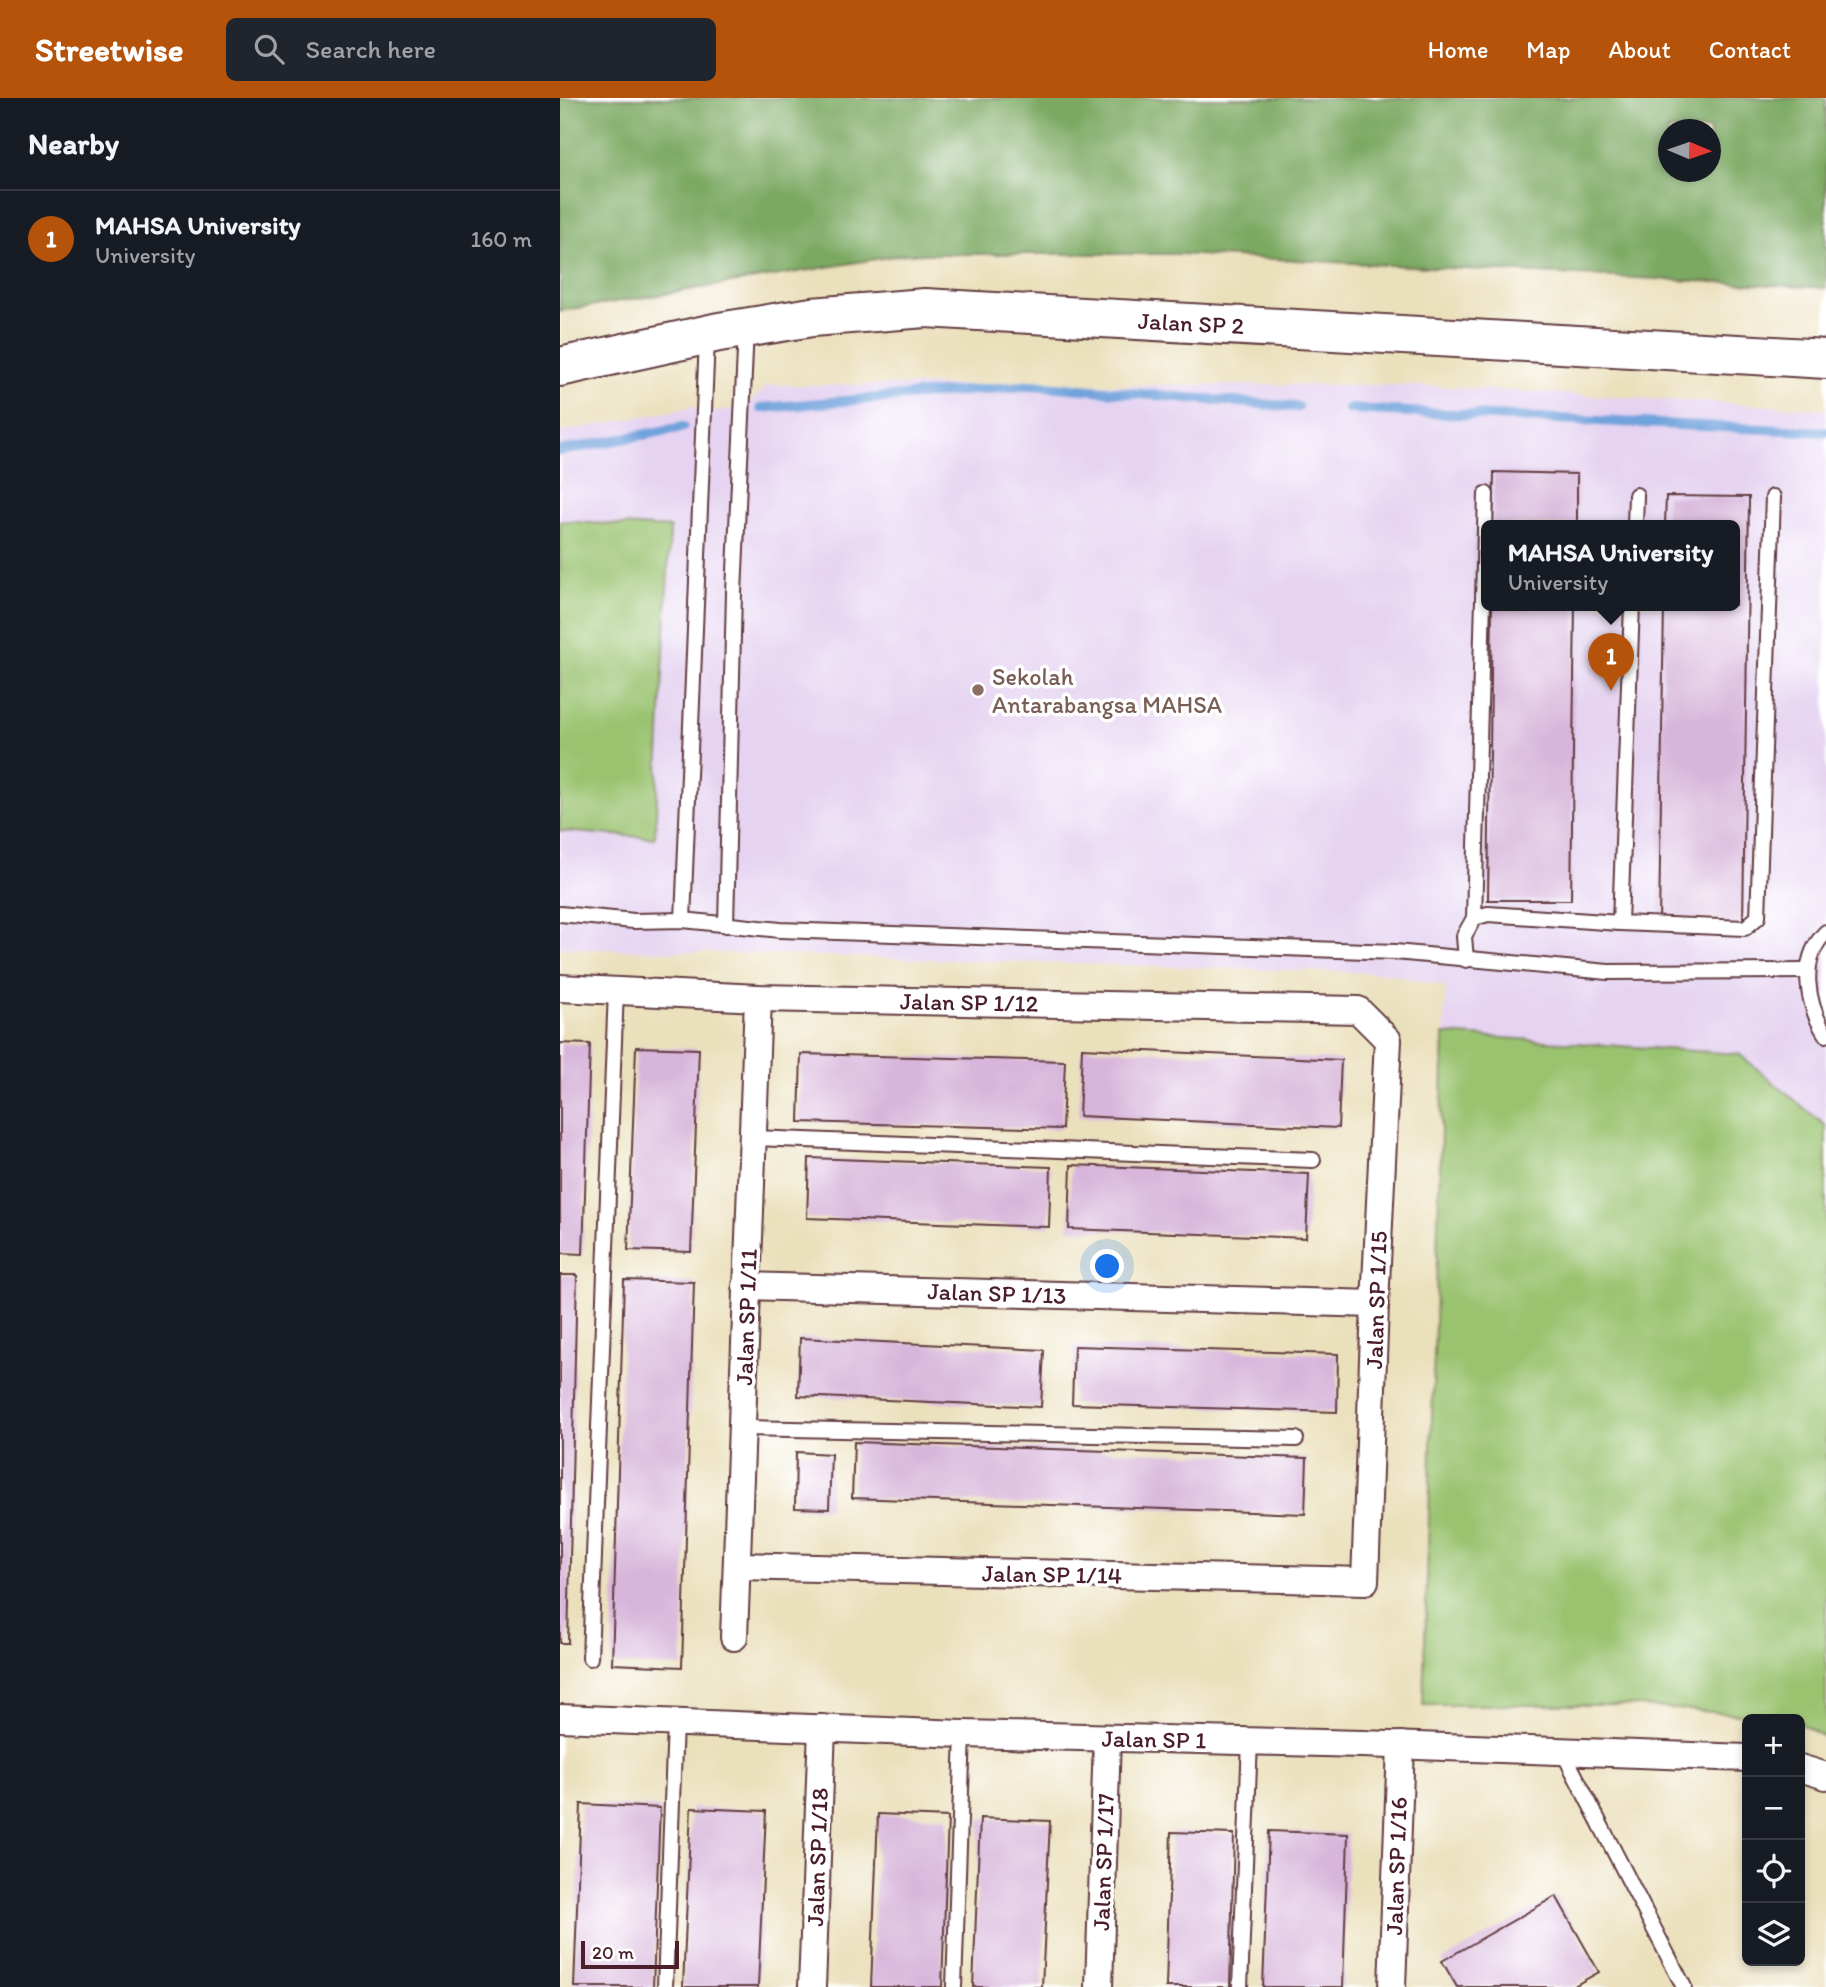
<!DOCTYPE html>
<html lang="en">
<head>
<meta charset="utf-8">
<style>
	body { margin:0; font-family:Itim,sans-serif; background:#20242c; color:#f1f3f6 }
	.controls { position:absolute; right:21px; bottom:21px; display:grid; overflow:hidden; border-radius:10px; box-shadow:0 4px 10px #0003 }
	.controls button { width:63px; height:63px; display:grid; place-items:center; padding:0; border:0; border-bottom:2px solid #363941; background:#171b24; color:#f1f3f6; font:35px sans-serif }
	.compass { position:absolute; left:1098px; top:21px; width:63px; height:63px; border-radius:50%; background:#171b24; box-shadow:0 4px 10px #0003; rotate:92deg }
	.scale { position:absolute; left:21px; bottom:18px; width:98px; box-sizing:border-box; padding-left:7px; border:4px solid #4a1f2b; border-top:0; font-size:19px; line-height:24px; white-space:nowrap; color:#4a1f2b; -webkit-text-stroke:5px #fff; paint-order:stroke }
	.you { position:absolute; left:548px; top:1169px; width:24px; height:24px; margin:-18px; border:5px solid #fff; border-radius:50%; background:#1a73e8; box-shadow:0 0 0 10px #1a73e833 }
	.badge { display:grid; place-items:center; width:46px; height:46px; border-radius:50%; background:#b45309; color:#fff; font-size:23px; font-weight:700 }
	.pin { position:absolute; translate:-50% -58px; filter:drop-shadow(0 2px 4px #0008) }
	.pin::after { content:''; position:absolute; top:37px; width:24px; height:21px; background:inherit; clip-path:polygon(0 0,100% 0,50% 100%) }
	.popup { position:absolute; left:921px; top:422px; width:259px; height:91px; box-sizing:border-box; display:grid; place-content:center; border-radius:10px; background:#171b24; filter:drop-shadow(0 2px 5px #0005); font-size:23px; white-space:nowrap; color:#9ea1a6 }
	.popup b { font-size:26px; color:#f1f3f6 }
	.popup::after { content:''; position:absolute; left:50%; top:100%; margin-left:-14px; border:14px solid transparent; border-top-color:#171b24 }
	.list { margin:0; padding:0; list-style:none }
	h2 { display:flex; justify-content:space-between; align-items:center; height:91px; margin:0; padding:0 28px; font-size:30px }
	h2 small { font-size:23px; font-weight:400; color:#9ea1a6 }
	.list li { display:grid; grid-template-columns:46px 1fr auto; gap:21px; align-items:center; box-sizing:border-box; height:98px; padding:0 28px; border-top:2px solid #363941 }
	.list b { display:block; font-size:26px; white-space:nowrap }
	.list p { margin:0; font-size:23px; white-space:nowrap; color:#9ea1a6 }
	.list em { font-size:23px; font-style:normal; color:#9ea1a6 }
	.icon { flex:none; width:38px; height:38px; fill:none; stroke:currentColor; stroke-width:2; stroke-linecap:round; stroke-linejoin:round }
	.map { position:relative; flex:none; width:1266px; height:1889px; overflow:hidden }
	header { display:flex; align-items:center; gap:42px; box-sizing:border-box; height:98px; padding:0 35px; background:#b45309; color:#fff }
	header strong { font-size:33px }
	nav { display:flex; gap:38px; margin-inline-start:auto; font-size:24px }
	.search { width:490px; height:63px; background:#20242c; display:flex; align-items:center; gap:18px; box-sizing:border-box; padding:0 24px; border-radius:10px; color:#9ea1a6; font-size:26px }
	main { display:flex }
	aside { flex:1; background:#171b24 }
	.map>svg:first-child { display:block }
	.built { fill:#e5d3f1; fill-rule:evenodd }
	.green { fill:#9ac370; stroke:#72714e; stroke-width:2 }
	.forest { fill:#7ba962; stroke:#626446; stroke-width:2; fill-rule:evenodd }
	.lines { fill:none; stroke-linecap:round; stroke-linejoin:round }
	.stream { stroke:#70a2db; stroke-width:10 }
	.building { fill:#d8b6db }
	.lane-casing { stroke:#623c41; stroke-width:18 }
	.street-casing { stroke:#623c41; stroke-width:30 }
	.secondary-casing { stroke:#623c41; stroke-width:42 }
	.lane { stroke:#fff; stroke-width:14 }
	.street { stroke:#fff; stroke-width:26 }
	.secondary { stroke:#fff; stroke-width:38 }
	.education-dot { fill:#8d6e63; stroke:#fff; stroke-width:2.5 }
	.labels { text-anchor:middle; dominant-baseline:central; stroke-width:7; stroke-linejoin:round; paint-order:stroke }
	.street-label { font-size:24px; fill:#4a1f2b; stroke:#fff }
	.education-label { font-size:24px; fill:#785e54; stroke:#fff; text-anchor:start }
</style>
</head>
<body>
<header>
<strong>Streetwise</strong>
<div class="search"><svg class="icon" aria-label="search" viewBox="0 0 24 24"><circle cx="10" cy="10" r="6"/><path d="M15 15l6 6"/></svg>Search here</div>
<nav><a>Home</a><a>Map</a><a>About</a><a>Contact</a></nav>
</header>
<main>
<aside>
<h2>Nearby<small></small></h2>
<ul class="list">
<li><span class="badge">1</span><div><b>MAHSA University</b><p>University</p></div><em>160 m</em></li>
</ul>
</aside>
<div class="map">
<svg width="1266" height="1889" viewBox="0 0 1266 1889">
	<rect width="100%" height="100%" fill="#fff"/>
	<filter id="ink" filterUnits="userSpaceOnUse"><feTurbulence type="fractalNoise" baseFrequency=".0143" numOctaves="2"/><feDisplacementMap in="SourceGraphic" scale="14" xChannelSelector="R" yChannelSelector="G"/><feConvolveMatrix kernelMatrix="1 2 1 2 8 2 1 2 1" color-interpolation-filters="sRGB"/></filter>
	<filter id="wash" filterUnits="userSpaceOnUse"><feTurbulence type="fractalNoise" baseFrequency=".00686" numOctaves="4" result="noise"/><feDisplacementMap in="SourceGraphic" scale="28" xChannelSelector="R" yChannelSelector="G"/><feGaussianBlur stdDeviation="1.57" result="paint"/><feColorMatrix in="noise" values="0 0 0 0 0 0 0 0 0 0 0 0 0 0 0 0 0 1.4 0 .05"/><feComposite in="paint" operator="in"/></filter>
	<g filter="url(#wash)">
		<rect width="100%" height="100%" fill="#ebe0bc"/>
		<!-- built -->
		<path class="built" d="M208,287H849L1266,311V1028L1179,956L884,936L886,888L825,875L0,850V334L133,309L143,316L185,309ZM927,427H1175V507H927Z"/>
		<!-- green -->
		<g class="green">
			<path d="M0,423L110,430L95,740L0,733Z"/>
			<path d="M884,936L1179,956L1266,1028V1640L1240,1626V1621L1227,1620L1067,1607H863Z"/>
		</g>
		<!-- forest -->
		<path class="forest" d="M0,0H1266V190L618,156H347L0,213ZM1108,32H1150V74H1108Z"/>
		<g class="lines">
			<!-- stream -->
			<g class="stream">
				<path d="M201,310L474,287L738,309"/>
				<path d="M789,311L1266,334"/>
				<path d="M0,353L123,329"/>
			</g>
		</g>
		<g id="blocks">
			<!-- building -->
			<g class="building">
				<path d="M934,374L1017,376V427H933Z"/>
				<path d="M1106,398L1189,399L1183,826L1099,825L1104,507H1175V427H1105Z"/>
				<path d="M932,507H1015L1011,802H928Z"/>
				<path d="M0,945L30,946L23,1156L0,1155Z"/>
				<path d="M76,949L139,951L131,1154L68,1152Z"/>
				<path d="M522,950L781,962L778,1030L519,1018Z"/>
				<path d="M241,956L505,963L502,1031L239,1024Z"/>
				<path d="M249,1060L491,1069L489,1129L247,1120Z"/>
				<path d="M511,1067L749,1076L746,1140L509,1131Z"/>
				<path d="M0,1177H17L8,1545H0Z"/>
				<path d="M64,1182L134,1184L122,1569L52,1566Z"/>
				<path d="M240,1240L484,1252L481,1309L238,1298Z"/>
				<path d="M514,1248L778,1256L777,1314L512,1306Z"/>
				<path d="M294,1344L747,1360L745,1416L292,1400Z"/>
				<path d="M236,1354L271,1356L269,1411L235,1410Z"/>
				<path d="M21,1706L100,1710L93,1889H14Z"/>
				<path d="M131,1710L206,1713L198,1889H123Z"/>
				<path d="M318,1716L388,1719L382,1889H311Z"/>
				<path d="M420,1720L490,1723L482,1889H413Z"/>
				<path d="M709,1733L788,1736L783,1889H703Z"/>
				<path d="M611,1734L674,1736L670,1889H606Z"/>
				<path d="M996,1798L1039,1874L1012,1889H897L882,1863Z"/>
			</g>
		</g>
	</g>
	<g filter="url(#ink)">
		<use href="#blocks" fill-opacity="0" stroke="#623c41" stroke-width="2"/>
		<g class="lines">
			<!-- lane casing -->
			<g class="lane-casing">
				<g id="lane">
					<path d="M1075,427L1076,397"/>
					<path d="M1072,507L1060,825L1185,830L1198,819L1213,399"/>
					<path d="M0,816L74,823L123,822L220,832L835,854L1048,874L1247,873"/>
					<path d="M914,820L928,816L1060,825"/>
					<path d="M123,822L147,240"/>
					<path d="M166,827L174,495L186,231"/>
					<path d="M1266,834C1238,862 1247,907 1266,937"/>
					<path d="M906,862L904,838L914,820L926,396"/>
					<path d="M194,1040L753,1062"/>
					<path d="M183,1330L736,1341"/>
					<path d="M30,1560L56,892"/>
					<path d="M1002,1652L1124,1889"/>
					<path d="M105,1889L115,1625"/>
					<path d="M394,1889L403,1636"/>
					<path d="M680,1889L690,1643"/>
				</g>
			</g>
			<!-- street casing -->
			<g class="street-casing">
				<g id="street">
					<path d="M0,890L198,900L798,912L828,942L815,1206L805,1483L178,1468"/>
					<path d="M186,1188L815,1206"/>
					<path d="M174,1539L198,900"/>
					<path d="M0,1620L403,1636L803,1646L1187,1660"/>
					<path d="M1240,1670L1266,1678"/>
					<path d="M252,1889L262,1630"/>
					<path d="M539,1889L547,1640"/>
					<path d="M832,1889L841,1647"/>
				</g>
			</g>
			<!-- secondary casing -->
			<g class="secondary-casing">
				<path id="secondary" d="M0,269L159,234L252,219L365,210L1266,261"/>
			</g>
			<!-- lane -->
			<use href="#lane" class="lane"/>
			<!-- street -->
			<use href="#street" class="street"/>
			<!-- secondary -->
			<use href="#secondary" class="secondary"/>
		</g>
	</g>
	<!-- markers -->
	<circle class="education-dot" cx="418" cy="592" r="7"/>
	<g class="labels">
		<!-- street labels -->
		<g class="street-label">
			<text transform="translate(631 225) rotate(3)">Jalan SP 2</text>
			<text transform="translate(409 904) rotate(1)">Jalan SP 1/12</text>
			<text transform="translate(437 1195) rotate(2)">Jalan SP 1/13</text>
			<text transform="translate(816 1202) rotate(-88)">Jalan SP 1/15</text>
			<text transform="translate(186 1219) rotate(-88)">Jalan SP 1/11</text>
			<text transform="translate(492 1476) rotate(1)">Jalan SP 1/14</text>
			<text transform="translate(594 1641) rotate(1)">Jalan SP 1</text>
			<text transform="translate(257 1759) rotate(-88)">Jalan SP 1/18</text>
			<text transform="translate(543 1764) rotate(-88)">Jalan SP 1/17</text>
			<text transform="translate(836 1768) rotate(-88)">Jalan SP 1/16</text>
		</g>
		<!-- education labels -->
		<g class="education-label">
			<text x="432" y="578">Sekolah<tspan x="432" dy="28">Antarabangsa MAHSA</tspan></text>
		</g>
	</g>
</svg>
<div class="controls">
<button>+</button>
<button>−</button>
<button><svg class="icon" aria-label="locate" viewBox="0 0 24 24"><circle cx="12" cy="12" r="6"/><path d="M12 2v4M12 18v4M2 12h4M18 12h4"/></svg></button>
<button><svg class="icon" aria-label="layers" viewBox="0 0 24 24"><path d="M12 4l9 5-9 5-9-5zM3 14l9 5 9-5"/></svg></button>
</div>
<svg class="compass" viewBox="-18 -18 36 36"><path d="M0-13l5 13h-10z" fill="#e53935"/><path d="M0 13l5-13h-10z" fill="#9ea1a6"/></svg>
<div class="scale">20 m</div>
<div class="you"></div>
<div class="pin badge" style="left:1051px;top:593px">1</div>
<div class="popup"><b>MAHSA University</b>University</div>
</div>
</main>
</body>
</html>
